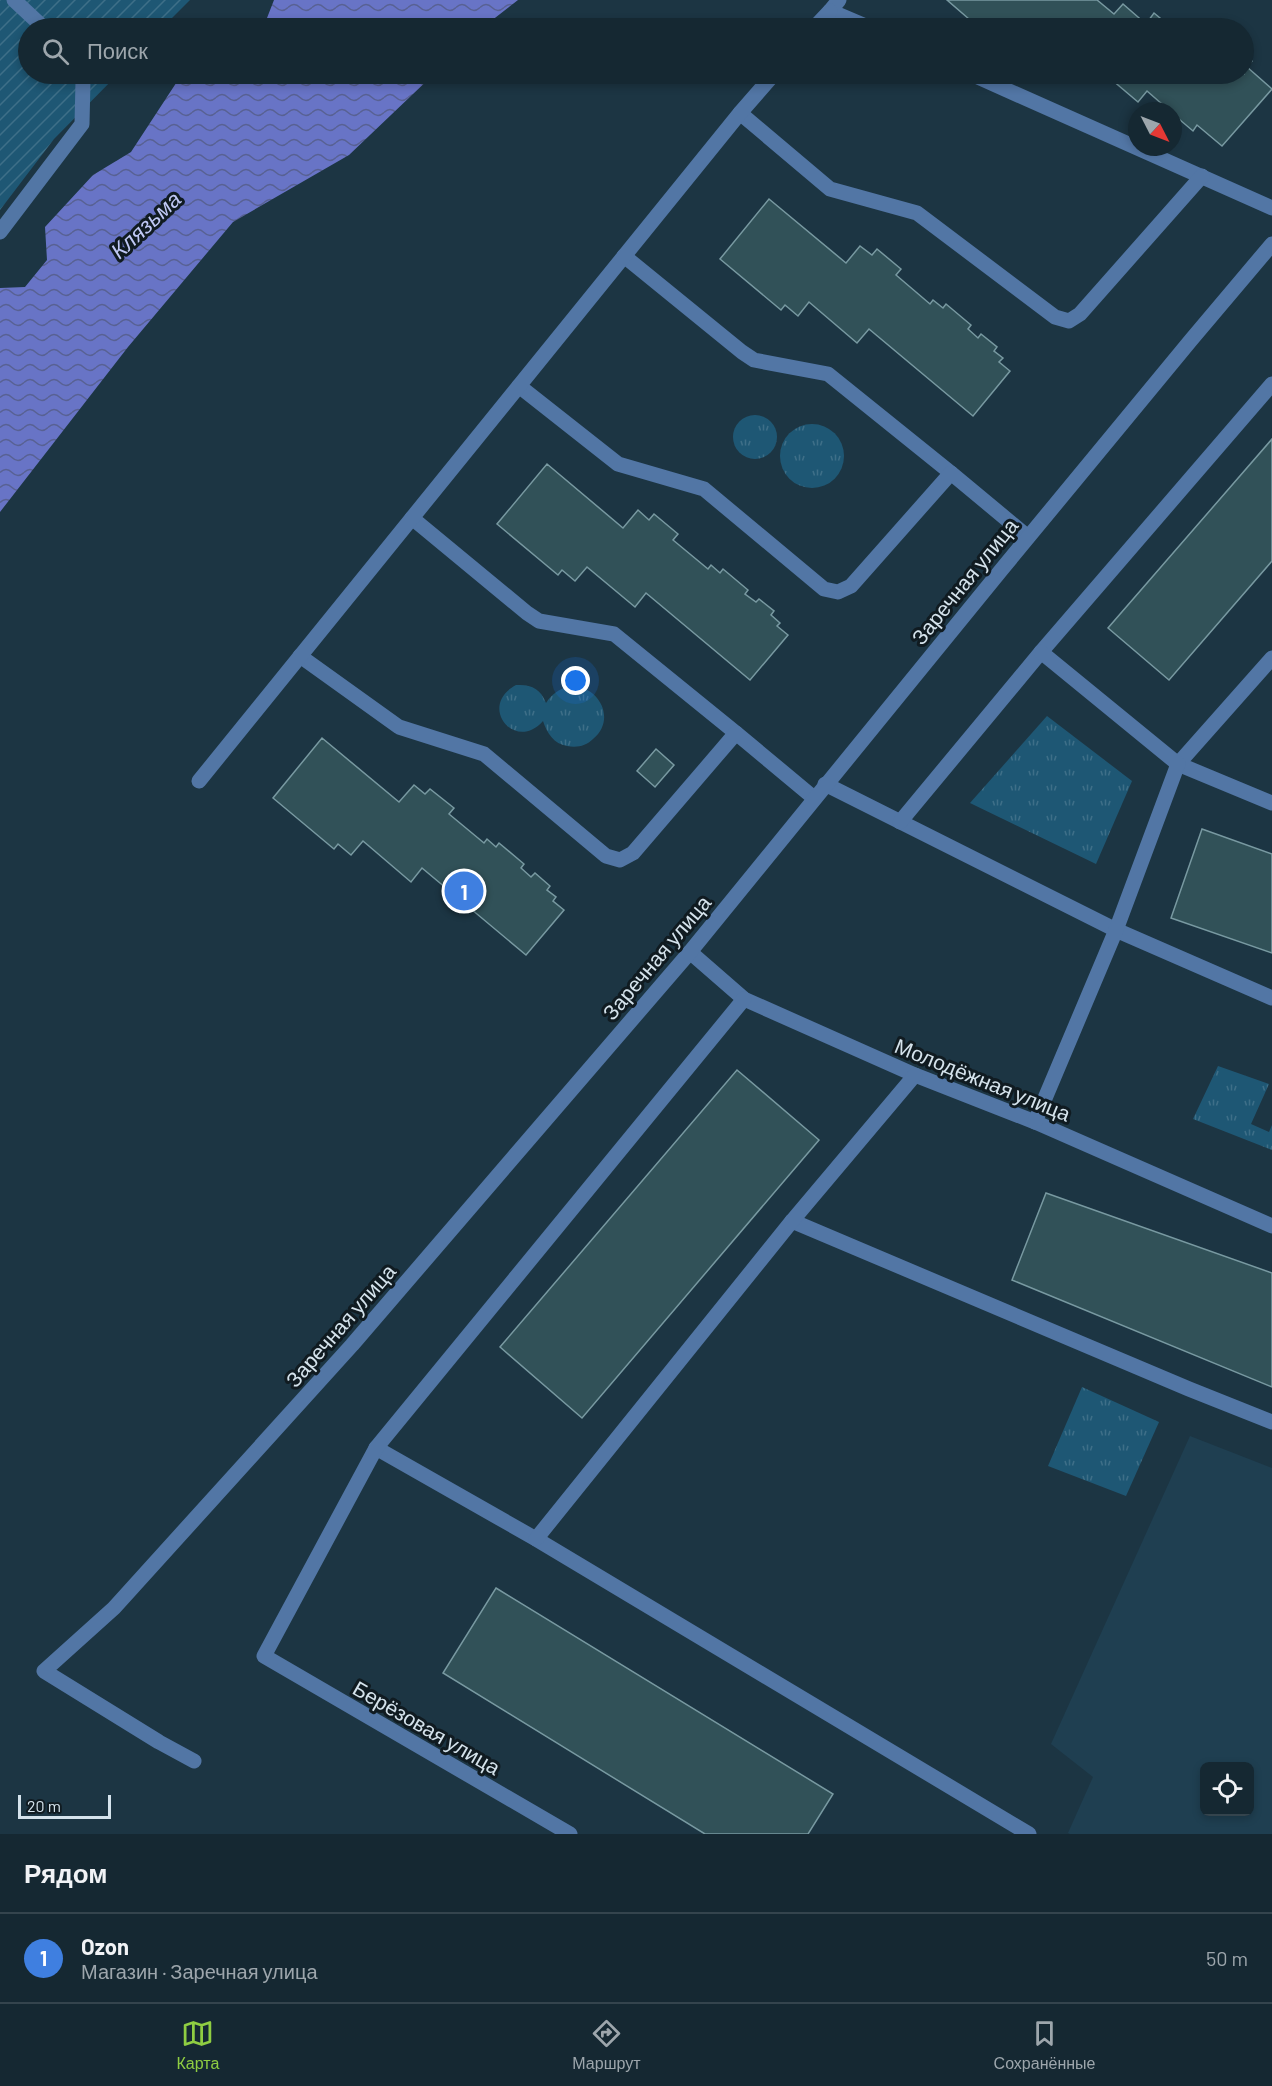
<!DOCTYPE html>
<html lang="ru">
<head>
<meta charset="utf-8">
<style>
	body { margin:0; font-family:Barlow,sans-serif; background:#22343e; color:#f1f3f6 }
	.controls { position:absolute; right:18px; bottom:18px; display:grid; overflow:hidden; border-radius:9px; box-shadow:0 3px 9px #0003 }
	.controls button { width:54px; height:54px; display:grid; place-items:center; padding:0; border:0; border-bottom:2px solid #34444d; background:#152832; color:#f1f3f6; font:30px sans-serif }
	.compass { position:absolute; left:1128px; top:102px; width:54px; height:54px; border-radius:50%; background:#152832; box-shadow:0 3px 9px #0003; rotate:132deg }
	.scale { position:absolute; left:18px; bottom:15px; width:93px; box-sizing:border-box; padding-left:6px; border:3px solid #d5e3ec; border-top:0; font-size:16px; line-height:21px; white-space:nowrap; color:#d5e3ec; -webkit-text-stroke:4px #101b21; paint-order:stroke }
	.you { position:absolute; left:576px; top:681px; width:21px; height:21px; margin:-15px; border:4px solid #fff; border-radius:50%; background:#1a73e8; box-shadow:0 0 0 9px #1a73e833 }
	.badge { display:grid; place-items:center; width:39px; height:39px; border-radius:50%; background:#8fcd42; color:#fff; font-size:20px; font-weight:700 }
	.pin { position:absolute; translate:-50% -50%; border:3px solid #fff; box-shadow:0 2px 6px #0006 }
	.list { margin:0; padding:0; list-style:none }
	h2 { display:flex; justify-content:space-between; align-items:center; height:78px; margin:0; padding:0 24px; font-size:26px }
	h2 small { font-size:20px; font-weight:400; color:#9da6ac }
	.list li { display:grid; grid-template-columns:39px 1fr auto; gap:18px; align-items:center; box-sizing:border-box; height:90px; padding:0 24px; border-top:2px solid #34444d }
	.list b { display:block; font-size:22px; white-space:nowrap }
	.list p { margin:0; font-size:20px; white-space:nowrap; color:#9da6ac }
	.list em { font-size:20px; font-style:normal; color:#9da6ac }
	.icon { flex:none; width:33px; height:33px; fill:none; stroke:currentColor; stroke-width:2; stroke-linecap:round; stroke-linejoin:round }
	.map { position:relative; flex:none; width:1272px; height:1834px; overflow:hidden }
	.search { position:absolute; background:#152832; box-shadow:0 3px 9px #0003; left:18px; right:18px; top:18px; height:66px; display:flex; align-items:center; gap:15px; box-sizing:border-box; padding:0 21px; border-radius:33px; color:#9da6ac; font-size:22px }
	.sheet { height:168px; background:#152832 }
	nav { display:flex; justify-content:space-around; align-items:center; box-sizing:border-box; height:84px; border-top:2px solid #34444d; background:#152832; font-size:16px; color:#9da6ac }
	nav a { display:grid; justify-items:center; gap:3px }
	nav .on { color:#8fcd42 }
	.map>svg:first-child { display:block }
	.built { fill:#1f3f51; fill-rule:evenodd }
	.park { fill:url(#park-tufts) }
	.garden { fill:url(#garden-furrows) }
	.water { fill:url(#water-waves) }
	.building { fill:#315158; stroke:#7899a1; stroke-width:1.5 }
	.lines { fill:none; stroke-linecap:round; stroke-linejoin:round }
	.minor { stroke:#5276a5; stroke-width:15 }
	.labels { text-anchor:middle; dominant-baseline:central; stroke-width:6; stroke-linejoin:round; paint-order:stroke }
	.street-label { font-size:21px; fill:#d5e3ec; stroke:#101b21 }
	.water-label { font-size:22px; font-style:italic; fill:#c0c9f5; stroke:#101b21 }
</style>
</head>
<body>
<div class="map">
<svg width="1272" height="1834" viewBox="0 0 1272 1834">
	<defs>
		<pattern id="park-tufts" width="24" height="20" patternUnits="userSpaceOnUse" patternTransform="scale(1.5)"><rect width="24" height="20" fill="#1e5774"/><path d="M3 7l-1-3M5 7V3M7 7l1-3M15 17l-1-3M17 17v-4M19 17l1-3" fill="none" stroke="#3e6f88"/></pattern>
		<pattern id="garden-furrows" width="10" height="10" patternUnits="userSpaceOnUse" patternTransform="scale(1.5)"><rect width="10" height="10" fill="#1e5774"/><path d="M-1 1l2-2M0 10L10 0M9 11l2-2" fill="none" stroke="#3e6f88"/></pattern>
		<pattern id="water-waves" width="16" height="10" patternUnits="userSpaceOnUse" patternTransform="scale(1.5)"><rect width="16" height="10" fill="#6874c6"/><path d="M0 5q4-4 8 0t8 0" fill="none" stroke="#586193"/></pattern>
	</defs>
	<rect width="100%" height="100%" fill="#1c3543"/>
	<!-- built -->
	<path class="built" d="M1190,1436L1272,1468V1834H1070L1068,1833L1093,1777L1051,1744ZM1204,1766H1250V1812H1204Z"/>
	<!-- park -->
	<g class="park">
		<circle cx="755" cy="437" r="22"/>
		<circle cx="812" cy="456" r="32"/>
		<path d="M516,685C531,684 541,689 546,703C575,660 627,710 593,739C586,746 577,748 567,746C554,744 547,733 543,721C515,753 477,706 516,685Z"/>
		<path d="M1047,716L1132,781L1096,864L970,803Z"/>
		<path d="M1218,1066L1269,1084L1251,1124L1269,1132L1272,1125V1150L1193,1119Z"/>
		<path d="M1082,1387L1159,1422L1126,1496L1048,1466Z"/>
	</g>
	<!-- garden -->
	<path class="garden" d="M0,0H190L162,28H28V74H118L54,139L0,210Z"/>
	<!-- water -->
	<g class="water">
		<path d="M274,0H518L482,28H219L227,22L267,18Z"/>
		<path d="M182,74H434L349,155L233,222L128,347L0,512V288L25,287L47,260L45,227L93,175L131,152Z"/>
	</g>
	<!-- building -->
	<g class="building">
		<path d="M947,0H1097L1114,14L1123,4L1146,24L1154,13L1172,28H1009L1002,22L996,28H990L981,20L977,26Z"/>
		<path d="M1244,54L1252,61L1247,67L1272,89L1222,146L1197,125L1193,131L1173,114V111H1170L1147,91L1138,102L1105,74H1244Z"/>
		<path d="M769,199L846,263L860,246L872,255L877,249L901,269L896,275L930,304L933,300L943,308L946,304L971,325L968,329L978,338L981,334L997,347L994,351L1003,358L999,362L1010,371L973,416L869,329L857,343L809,302L798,316L785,305L781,310L720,259Z"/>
		<path d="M1272,439V561L1169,680L1108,628Z"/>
		<path d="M547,464L623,528L638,510L649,520L654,514L678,534L673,540L708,569L711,565L720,573L723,569L748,590L745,594L756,602L759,599L774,611L771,615L780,623L777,626L788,635L750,680L646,593L635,607L587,567L575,581L562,570L558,575L497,524Z"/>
		<path d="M322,738L399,802L414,785L425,794L430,789L454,808L449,814L484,843L487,839L496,847L499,843L524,864L521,868L531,877L535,873L550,886L547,890L556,897L553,901L564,910L526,955L422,868L411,882L363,841L351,855L338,844L334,849L273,798Z"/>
		<path d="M656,749L674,765L655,787L637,771Z"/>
		<path d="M1202,829L1272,854V953L1171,918Z"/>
		<path d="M737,1070L819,1140L582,1418L500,1347Z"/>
		<path d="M1046,1193L1272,1273V1387L1012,1280Z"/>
		<path d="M496,1588L833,1794L808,1834H705L443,1673Z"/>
	</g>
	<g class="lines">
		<!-- minor -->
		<g class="minor">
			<path d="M14,0L44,28"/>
			<path d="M839,0L830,11L870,28"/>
			<path d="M814,28L830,11"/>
			<path d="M971,74L1272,208"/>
			<path d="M740,113L830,189L917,213L1055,317L1069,321L1080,314L1202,176"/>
			<path d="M0,232L82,124L83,81L79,74"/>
			<path d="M624,256L742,352L754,360L828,374L951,473"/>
			<path d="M519,386L618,464L704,489L824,589L838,592L851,586L951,473L1028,537"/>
			<path d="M412,518L527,613L539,621L614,634L736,733"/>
			<path d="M300,656L399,727L484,754L606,856L620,860L633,853L736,733L814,798"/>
			<path d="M1272,658L1178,764L1272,803"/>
			<path d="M199,781L740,113L774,74"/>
			<path d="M825,784L1116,930L1272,998"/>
			<path d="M900,822L1041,652L1272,384"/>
			<path d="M690,952L744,999L915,1075L1035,1122L1272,1226"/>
			<path d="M1035,1122L1116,930L1178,764L1041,652"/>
			<path d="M792,1221L1189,1389L1272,1422"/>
			<path d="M376,1448L536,1539L1029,1834"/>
			<path d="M536,1539L792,1221L915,1075"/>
			<path d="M194,1761L159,1742L44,1671L114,1608L352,1345L690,952L1002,569L1191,340L1272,244"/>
			<path d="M570,1834L264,1656L376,1448L744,999"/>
		</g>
	</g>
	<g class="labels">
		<!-- street labels -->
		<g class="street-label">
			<text transform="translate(964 581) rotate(-51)">Заречная улица</text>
			<text transform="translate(656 957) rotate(-50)">Заречная улица</text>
			<text transform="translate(983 1079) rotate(22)">Молодёжная улица</text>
			<text transform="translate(340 1325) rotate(-49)">Заречная улица</text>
			<text transform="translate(427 1727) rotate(30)">Берёзовая улица</text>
		</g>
		<!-- water labels -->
		<g class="water-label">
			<text transform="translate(145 224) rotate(-43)">Клязьма</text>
		</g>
	</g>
</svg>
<div class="controls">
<button><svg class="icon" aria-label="locate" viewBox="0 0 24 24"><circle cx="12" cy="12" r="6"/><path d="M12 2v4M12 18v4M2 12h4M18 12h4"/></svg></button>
</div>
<svg class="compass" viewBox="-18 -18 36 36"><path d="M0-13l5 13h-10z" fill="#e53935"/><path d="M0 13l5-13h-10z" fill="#9da6ac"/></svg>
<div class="scale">20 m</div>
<div class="you"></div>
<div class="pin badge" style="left:464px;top:891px;background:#3f7fe0">1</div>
<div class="search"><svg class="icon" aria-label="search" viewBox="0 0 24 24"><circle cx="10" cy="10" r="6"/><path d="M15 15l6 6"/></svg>Поиск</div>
</div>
<section class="sheet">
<h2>Рядом<small></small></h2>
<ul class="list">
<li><span class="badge" style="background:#3f7fe0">1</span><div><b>Ozon</b><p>Магазин · Заречная улица</p></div><em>50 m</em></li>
</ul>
</section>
<nav>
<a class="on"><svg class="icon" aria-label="map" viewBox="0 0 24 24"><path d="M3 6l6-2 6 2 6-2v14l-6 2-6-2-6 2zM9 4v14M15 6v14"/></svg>Карта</a>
<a><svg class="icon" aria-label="directions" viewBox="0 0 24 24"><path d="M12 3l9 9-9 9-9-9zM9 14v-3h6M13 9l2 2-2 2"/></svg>Маршрут</a>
<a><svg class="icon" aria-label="saved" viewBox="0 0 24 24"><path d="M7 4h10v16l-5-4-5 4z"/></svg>Сохранённые</a>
</nav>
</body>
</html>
